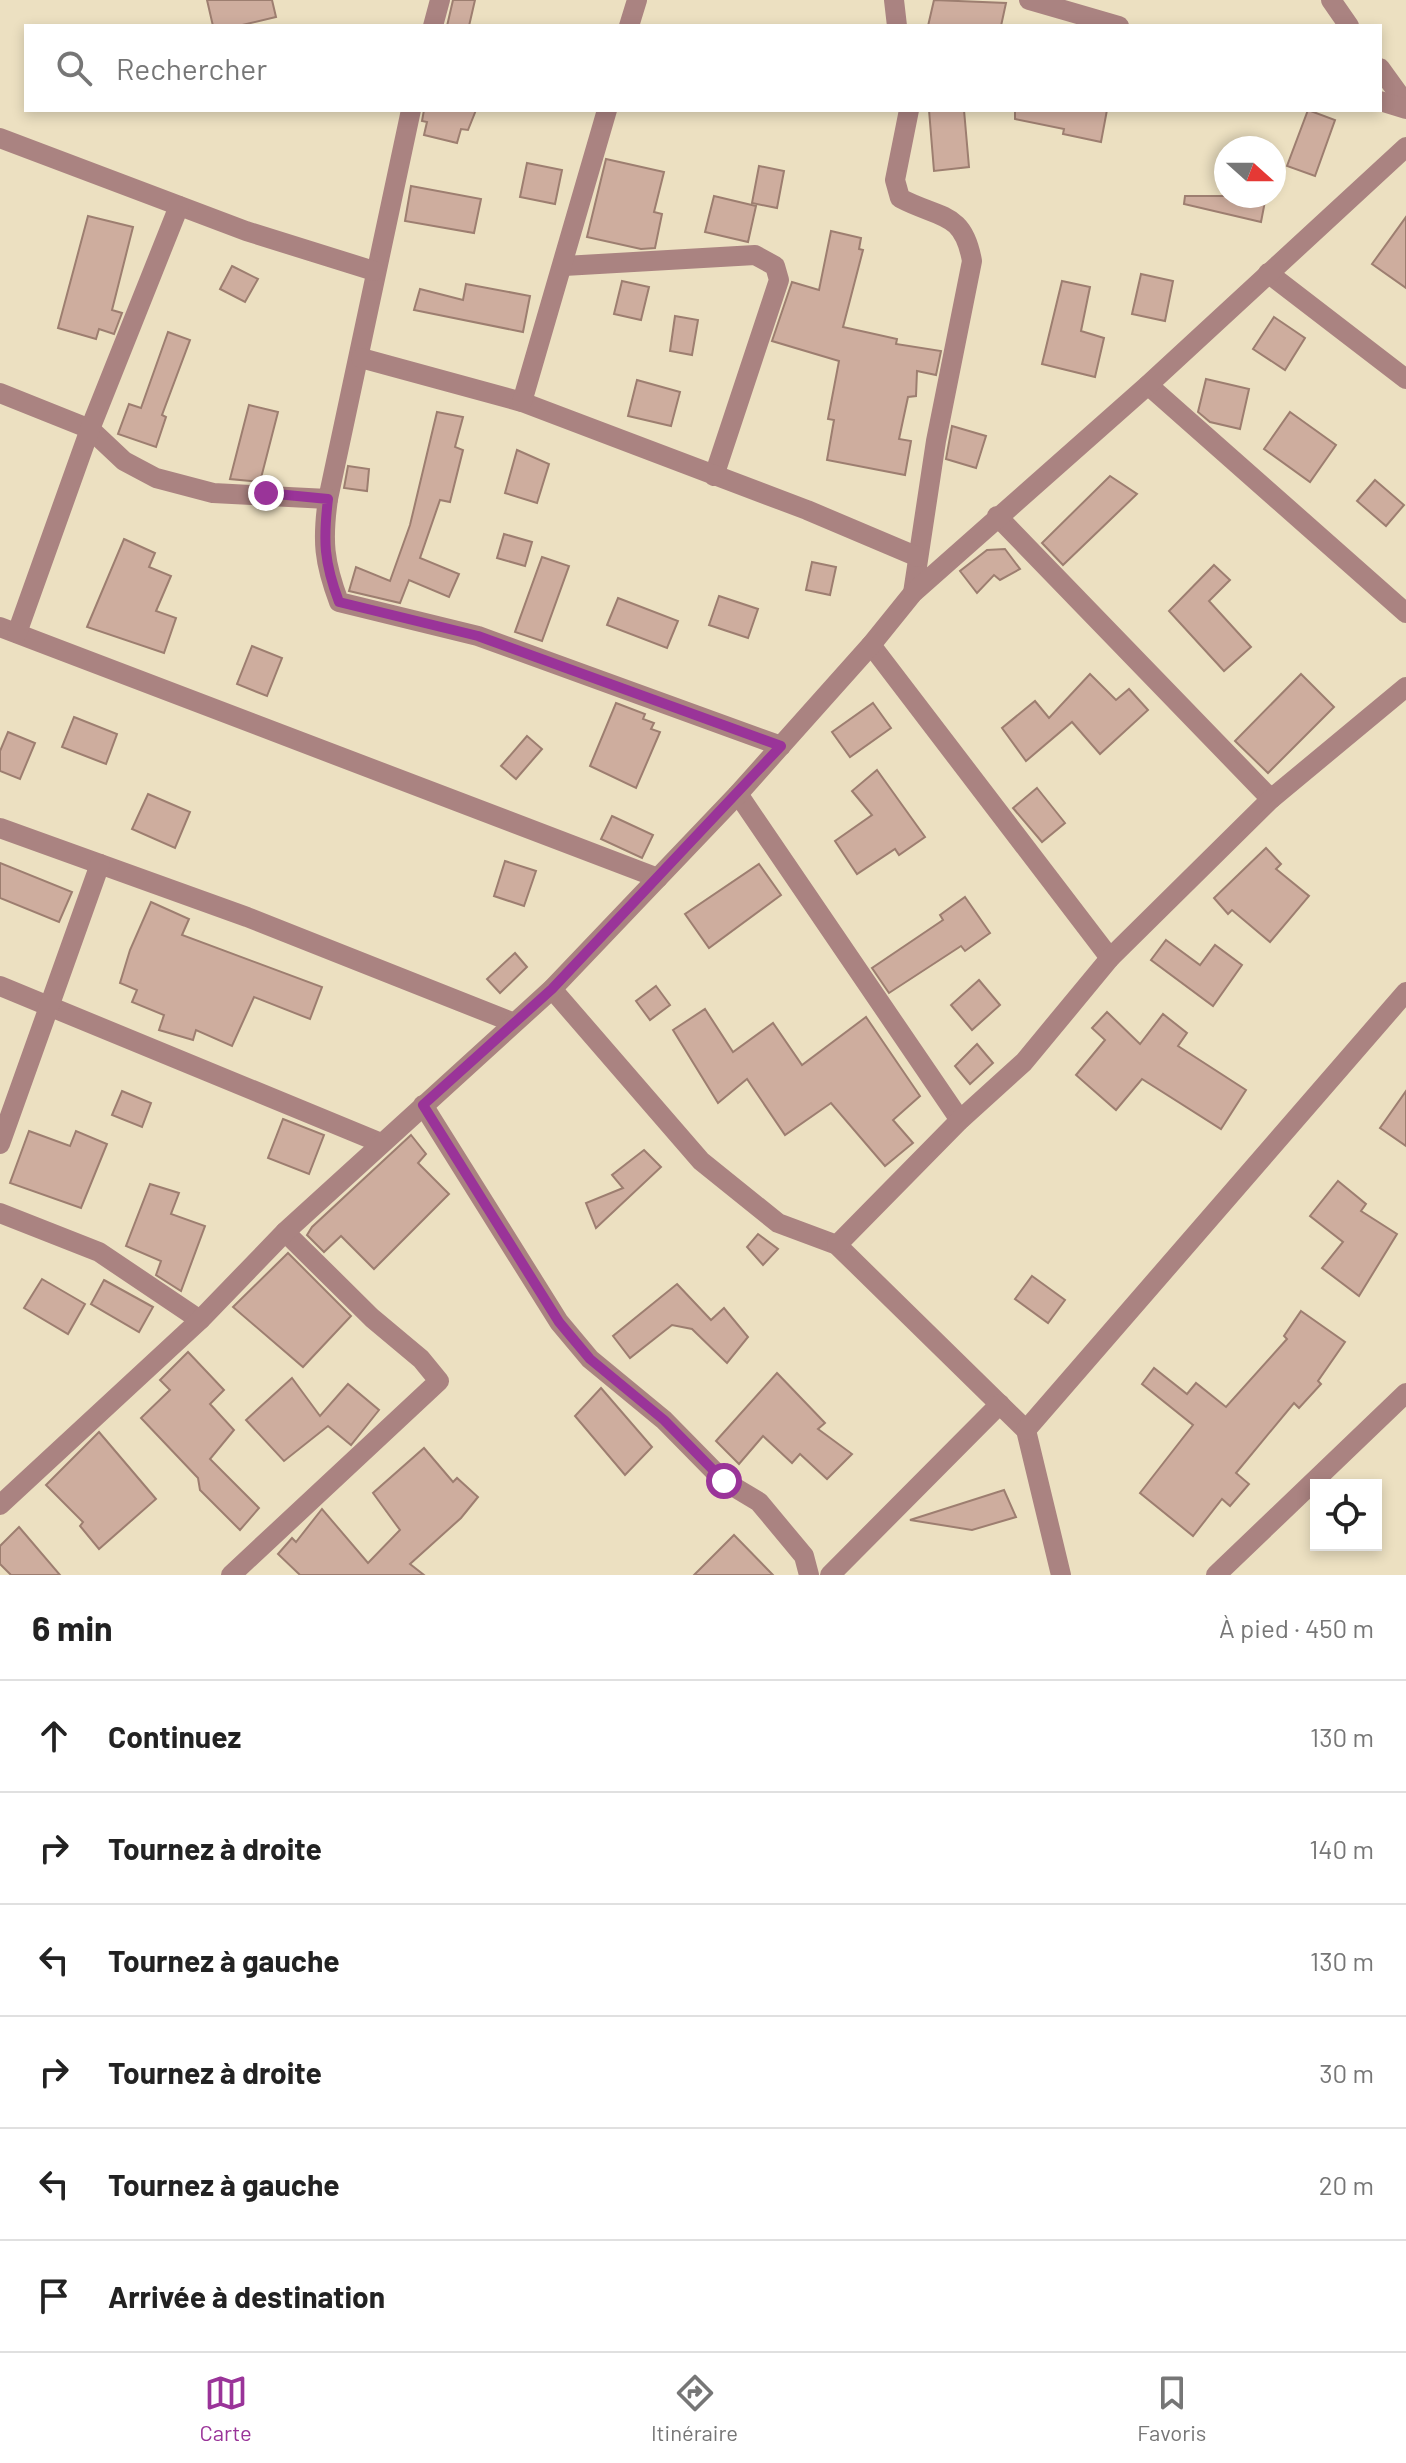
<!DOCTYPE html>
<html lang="fr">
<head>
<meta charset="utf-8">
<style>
	body { margin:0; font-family:Barlow,sans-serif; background:#f6f6f6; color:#222 }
	.controls { position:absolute; right:24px; bottom:24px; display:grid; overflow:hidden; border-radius:0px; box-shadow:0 4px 12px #0003 }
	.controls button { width:72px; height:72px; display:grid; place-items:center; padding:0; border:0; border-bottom:2px solid #e0e0e0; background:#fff; color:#222; font:40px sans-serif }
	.compass { position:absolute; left:1214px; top:136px; width:72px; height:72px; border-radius:50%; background:#fff; box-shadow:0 4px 12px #0003; rotate:111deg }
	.stop { position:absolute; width:24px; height:24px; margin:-18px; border:6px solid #9a3499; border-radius:50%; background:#fff }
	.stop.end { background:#9a3499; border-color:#fff; box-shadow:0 2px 8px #0008 }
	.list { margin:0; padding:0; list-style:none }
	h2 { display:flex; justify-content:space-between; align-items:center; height:104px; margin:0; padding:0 32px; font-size:34px }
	h2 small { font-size:26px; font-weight:400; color:#767676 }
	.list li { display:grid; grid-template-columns:52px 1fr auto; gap:24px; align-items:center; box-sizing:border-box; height:112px; padding:0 32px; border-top:2px solid #e0e0e0 }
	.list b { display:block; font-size:30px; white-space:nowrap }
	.list em { font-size:26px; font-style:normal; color:#767676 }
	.icon { flex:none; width:44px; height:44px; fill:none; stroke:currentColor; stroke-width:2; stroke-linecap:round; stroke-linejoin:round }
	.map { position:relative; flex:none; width:1406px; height:1575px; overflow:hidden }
	.search { position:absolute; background:#fff; box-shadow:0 4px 12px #0003; left:24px; right:24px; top:24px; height:88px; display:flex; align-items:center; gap:20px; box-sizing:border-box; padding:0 28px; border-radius:0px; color:#767676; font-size:30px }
	.sheet { height:776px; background:#fff }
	nav { display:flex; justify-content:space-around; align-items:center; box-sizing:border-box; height:112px; border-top:2px solid #e0e0e0; background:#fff; font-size:22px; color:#767676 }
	nav a { display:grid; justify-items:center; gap:4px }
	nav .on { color:#9a3499 }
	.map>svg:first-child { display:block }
	.building { fill:#cead9e; stroke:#9d7e70; stroke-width:2 }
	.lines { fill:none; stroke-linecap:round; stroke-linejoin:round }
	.minor { stroke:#aa8381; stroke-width:20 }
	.tertiary { stroke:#aa8381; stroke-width:20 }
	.route { stroke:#9a3499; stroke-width:10 }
</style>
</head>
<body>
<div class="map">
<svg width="1406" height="1575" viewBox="0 0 1406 1575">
	<rect width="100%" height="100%" fill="#ece0c1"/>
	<!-- building -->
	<g class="building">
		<path d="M207,0H272L276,17L238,26H213Z"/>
		<path d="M453,0H475L469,26H447Z"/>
		<path d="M934,0L1006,3L1001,26H928Z"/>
		<path d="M424,110H476L468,130L461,129L457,143L424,135L427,122L422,121Z"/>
		<path d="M929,110H964L969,167L934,171Z"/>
		<path d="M1015,110H1107L1101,142L1063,134L1064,129L1015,119Z"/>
		<path d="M1308,110L1335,120L1315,176L1287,166Z"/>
		<path d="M606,159L664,172L654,212L662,214L655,248L641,249L587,237Z"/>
		<path d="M527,163L562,170L555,204L520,197Z"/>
		<path d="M759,166L784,171L777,208L752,203Z"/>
		<path d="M411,186L481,199L474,233L405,221Z"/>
		<path d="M714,196L756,206L748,242L705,232Z"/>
		<path d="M1185,196H1266L1261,222L1184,204Z"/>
		<path d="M88,216L133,227L112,310L122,313L114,334L99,329L96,339L58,328Z"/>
		<path d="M1406,217V288L1372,264Z"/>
		<path d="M831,231L861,238L859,249L863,250L843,327L897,339L896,344L941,351L936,375L917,371L916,396L908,397L899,439L911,441L905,475L827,460L834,420L828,419L839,361L772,341L792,282L819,290Z"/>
		<path d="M232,266L258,279L245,302L220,289Z"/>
		<path d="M1141,274L1173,281L1165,321L1132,314Z"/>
		<path d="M622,281L649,287L641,320L614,314Z"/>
		<path d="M1062,281L1090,287L1081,331L1104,338L1095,377L1042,364Z"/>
		<path d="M466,284L530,296L523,332L414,310L420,289L463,300Z"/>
		<path d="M675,316L698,320L692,355L670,351Z"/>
		<path d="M1274,317L1305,338L1285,370L1253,349Z"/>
		<path d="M168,332L190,340L162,415L166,417L156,447L118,434L129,404L141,408Z"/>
		<path d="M1206,379L1249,389L1240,429L1210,422L1198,412Z"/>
		<path d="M637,380L680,392L671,426L628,416Z"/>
		<path d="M249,405L278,412L260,482L230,479Z"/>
		<path d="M437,412L463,417L455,447L463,450L450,502L440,500L420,558L459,574L449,597L409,580L400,603L349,591L356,567L390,581L410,525Z"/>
		<path d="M1290,412L1336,445L1310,482L1264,449Z"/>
		<path d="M952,426L986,436L976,468L946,459Z"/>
		<path d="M517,450L549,464L537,503L505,493Z"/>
		<path d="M348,466L369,469L367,491L344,488Z"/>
		<path d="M1110,476L1137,494L1063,565L1042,543Z"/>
		<path d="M1375,480L1404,505L1386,526L1357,501Z"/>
		<path d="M504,534L532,542L525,566L497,558Z"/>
		<path d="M124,539L155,553L149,567L171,576L156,611L176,618L164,653L87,627Z"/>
		<path d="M1005,549L1020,569L1000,580L994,575L977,593L960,571L987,550Z"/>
		<path d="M542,557L569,566L542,641L515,632Z"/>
		<path d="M812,562L836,567L830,595L806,590Z"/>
		<path d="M1214,565L1230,580L1209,601L1251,647L1224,671L1169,611Z"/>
		<path d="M719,596L758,609L748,638L709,625Z"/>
		<path d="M618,598L678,621L667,648L607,625Z"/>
		<path d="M252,646L282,658L267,696L237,684Z"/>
		<path d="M1090,674L1116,700L1129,689L1148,710L1100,754L1072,722L1026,761L1002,728L1035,701L1049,718Z"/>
		<path d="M1301,674L1334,707L1268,773L1235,741Z"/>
		<path d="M616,703L645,714L643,719L654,723L651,729L660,732L636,788L590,766Z"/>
		<path d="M873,703L891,728L850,757L832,732Z"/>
		<path d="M74,717L117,734L106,764L62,747Z"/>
		<path d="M8,732L35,743L20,779L0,771V751Z"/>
		<path d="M527,736L542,749L516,779L501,766Z"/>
		<path d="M877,770L925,837L899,855L895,849L857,874L835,841L872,815L852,791Z"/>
		<path d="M1037,788L1065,823L1042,842L1013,808Z"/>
		<path d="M148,794L190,812L175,848L132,829Z"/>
		<path d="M612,816L653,835L642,858L601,839Z"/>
		<path d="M1266,848L1281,864L1276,869L1309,896L1270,942L1232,910L1228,914L1214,898Z"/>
		<path d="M505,861L536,871L524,906L494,896Z"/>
		<path d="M0,863L72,892L59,922L0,898Z"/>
		<path d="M759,864L781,895L709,948L685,914Z"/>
		<path d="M965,897L990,933L965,951L961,946L889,993L872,968L943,920L940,915Z"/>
		<path d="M151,902L189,919L182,935L322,987L310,1019L254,997L232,1046L196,1030L193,1040L159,1030L164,1015L132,1002L137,990L120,983L130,950Z"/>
		<path d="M1166,940L1200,965L1215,945L1242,965L1213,1006L1151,960Z"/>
		<path d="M515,953L527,967L500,993L487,979Z"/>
		<path d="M979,980L1000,1005L972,1030L951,1005Z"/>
		<path d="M656,986L670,1005L650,1020L636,1001Z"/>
		<path d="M705,1009L733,1052L773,1023L802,1065L866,1017L920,1096L893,1120L913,1143L885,1166L831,1103L785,1135L747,1079L718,1103L673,1030Z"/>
		<path d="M1107,1012L1140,1044L1163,1014L1187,1033L1178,1046L1246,1090L1221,1129L1142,1079L1116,1110L1076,1075L1105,1040L1092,1028Z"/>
		<path d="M977,1044L993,1063L970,1084L955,1066Z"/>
		<path d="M122,1091L151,1103L142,1127L112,1115Z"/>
		<path d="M1406,1091V1146L1380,1128Z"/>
		<path d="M283,1119L324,1135L309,1174L268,1158Z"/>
		<path d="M29,1131L70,1146L76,1131L107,1144L81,1208L10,1183Z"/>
		<path d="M411,1135L426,1154L418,1163L449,1194L374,1269L341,1236L324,1252L307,1235L312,1227Z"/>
		<path d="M644,1150L661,1167L596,1228L586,1203L623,1188L612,1175Z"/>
		<path d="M1338,1181L1366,1204L1361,1211L1397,1234L1359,1296L1322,1268L1343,1242L1310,1216Z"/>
		<path d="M150,1184L179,1193L171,1214L205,1226L181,1291L156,1275L161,1261L126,1246Z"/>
		<path d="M758,1234L778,1249L763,1265L747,1247Z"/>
		<path d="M288,1253L351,1316L303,1367L233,1307Z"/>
		<path d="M1032,1276L1065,1300L1048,1323L1015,1299Z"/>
		<path d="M42,1279L85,1304L68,1334L24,1308Z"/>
		<path d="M104,1280L153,1307L139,1332L91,1304Z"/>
		<path d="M677,1284L711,1320L724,1308L748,1337L727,1363L692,1329L672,1325L630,1358L613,1336Z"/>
		<path d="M1301,1311L1345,1342L1318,1381L1321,1384L1299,1408L1294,1403L1236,1473L1249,1484L1230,1506L1222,1499L1193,1536L1140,1493L1193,1425L1142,1384L1154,1368L1187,1394L1196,1383L1226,1407L1287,1339L1284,1336Z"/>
		<path d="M188,1352L224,1390L210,1404L234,1430L210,1459L259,1508L240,1530L200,1490L198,1478L141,1418L170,1390L160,1380Z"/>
		<path d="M777,1373L825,1423L818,1429L852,1454L827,1479L800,1454L792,1463L763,1436L739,1464L716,1441Z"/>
		<path d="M292,1378L320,1416L348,1384L379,1410L351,1445L328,1426L284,1461L246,1420Z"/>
		<path d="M601,1388L652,1447L625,1475L575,1416Z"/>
		<path d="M99,1432L156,1499L99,1549L80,1526L83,1522L46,1485Z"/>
		<path d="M424,1448L453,1482L457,1478L478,1497L461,1518L410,1564L424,1575H300L278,1554L292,1538L296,1542L322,1509L368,1563L400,1530L373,1493Z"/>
		<path d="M1004,1490L1016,1517L972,1530L910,1520Z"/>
		<path d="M19,1527L60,1575H11L0,1564V1546Z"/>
		<path d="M734,1535L773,1575H694Z"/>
	</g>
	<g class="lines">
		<!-- minor -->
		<g class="minor">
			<path d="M894,0L897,26"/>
			<path d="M1029,0L1119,26"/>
			<path d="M1331,0L1349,26"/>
			<path d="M433,26L440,0"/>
			<path d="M629,26L637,0"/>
			<path d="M1380,68L1406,104"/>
			<path d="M1380,101L1406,109"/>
			<path d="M411,110L328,499C322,541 324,562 339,602L478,636L781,746"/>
			<path d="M909,110L895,180L900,198C939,219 963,210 972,261L936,441L913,593"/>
			<path d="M0,138L246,231L374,271"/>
			<path d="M564,266L755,255L775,266L779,280L714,476"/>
			<path d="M1268,273L1406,379"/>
			<path d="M361,358L522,402L807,510L918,557"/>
			<path d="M1148,385L1406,613"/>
			<path d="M0,393L90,429L124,461L156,478L213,493L328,499"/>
			<path d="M522,402L607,110"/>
			<path d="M997,516L1271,799"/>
			<path d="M0,627L658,878"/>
			<path d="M17,633L90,429L179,206"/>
			<path d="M871,645L1110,958"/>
			<path d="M738,794L960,1120"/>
			<path d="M0,828L247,917L512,1022"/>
			<path d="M0,986L381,1143"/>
			<path d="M552,989L701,1161L778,1223L837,1245L1026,1430L1061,1575"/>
			<path d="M423,1105L559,1322L590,1359L664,1420L724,1481L759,1502L804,1556L809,1575"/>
			<path d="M0,1144L100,864"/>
			<path d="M0,1213L99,1252L200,1320"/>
			<path d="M837,1245L960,1120L1024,1062L1110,958L1271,799L1406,687"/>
			<path d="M1026,1430L1406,992"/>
			<path d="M231,1575L439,1381L421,1359L372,1318L285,1232"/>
			<path d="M830,1575L1000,1404"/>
			<path d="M1216,1575L1406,1393"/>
		</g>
		<!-- tertiary -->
		<path class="tertiary" d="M0,1505L200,1320L285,1232L552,989L738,794L871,645L913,593L1148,385L1406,147"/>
	</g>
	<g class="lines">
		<!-- route -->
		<path class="route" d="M266,493L328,499C323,541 324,562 339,602L478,636L781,746L552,989L423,1105L559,1322L590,1359L664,1420L724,1481"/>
	</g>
</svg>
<div class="controls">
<button><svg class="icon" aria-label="locate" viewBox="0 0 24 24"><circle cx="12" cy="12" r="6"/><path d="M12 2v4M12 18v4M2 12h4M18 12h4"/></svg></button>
</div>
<svg class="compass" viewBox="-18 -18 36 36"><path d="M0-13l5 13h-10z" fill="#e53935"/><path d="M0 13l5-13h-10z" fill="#767676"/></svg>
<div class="stop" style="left:724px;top:1481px"></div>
<div class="stop end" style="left:266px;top:493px"></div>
<div class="search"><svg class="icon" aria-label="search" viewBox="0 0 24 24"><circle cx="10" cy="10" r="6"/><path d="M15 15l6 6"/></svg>Rechercher</div>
</div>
<section class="sheet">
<h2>6 min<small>À pied · 450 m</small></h2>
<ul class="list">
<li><svg class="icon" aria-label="ahead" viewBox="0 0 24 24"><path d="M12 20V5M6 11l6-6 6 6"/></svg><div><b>Continuez</b></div><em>130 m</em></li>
<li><svg class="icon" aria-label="right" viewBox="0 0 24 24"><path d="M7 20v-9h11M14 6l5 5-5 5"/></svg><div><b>Tournez à droite</b></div><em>140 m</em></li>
<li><svg class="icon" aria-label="left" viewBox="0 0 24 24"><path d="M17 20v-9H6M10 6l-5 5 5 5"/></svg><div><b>Tournez à gauche</b></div><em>130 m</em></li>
<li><svg class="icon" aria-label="right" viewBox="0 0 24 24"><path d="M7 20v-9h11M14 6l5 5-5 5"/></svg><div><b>Tournez à droite</b></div><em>30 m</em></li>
<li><svg class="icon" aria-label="left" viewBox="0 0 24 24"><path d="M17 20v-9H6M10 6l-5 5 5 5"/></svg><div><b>Tournez à gauche</b></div><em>20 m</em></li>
<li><svg class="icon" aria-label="arrive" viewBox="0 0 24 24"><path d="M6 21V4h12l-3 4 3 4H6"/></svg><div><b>Arrivée à destination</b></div></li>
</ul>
</section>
<nav>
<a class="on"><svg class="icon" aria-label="map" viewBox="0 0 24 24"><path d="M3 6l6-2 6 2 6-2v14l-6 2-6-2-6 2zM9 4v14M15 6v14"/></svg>Carte</a>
<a><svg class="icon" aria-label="directions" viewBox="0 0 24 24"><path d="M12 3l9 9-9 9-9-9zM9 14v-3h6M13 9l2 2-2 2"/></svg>Itinéraire</a>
<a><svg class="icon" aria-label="saved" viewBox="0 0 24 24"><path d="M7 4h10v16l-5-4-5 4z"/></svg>Favoris</a>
</nav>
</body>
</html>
